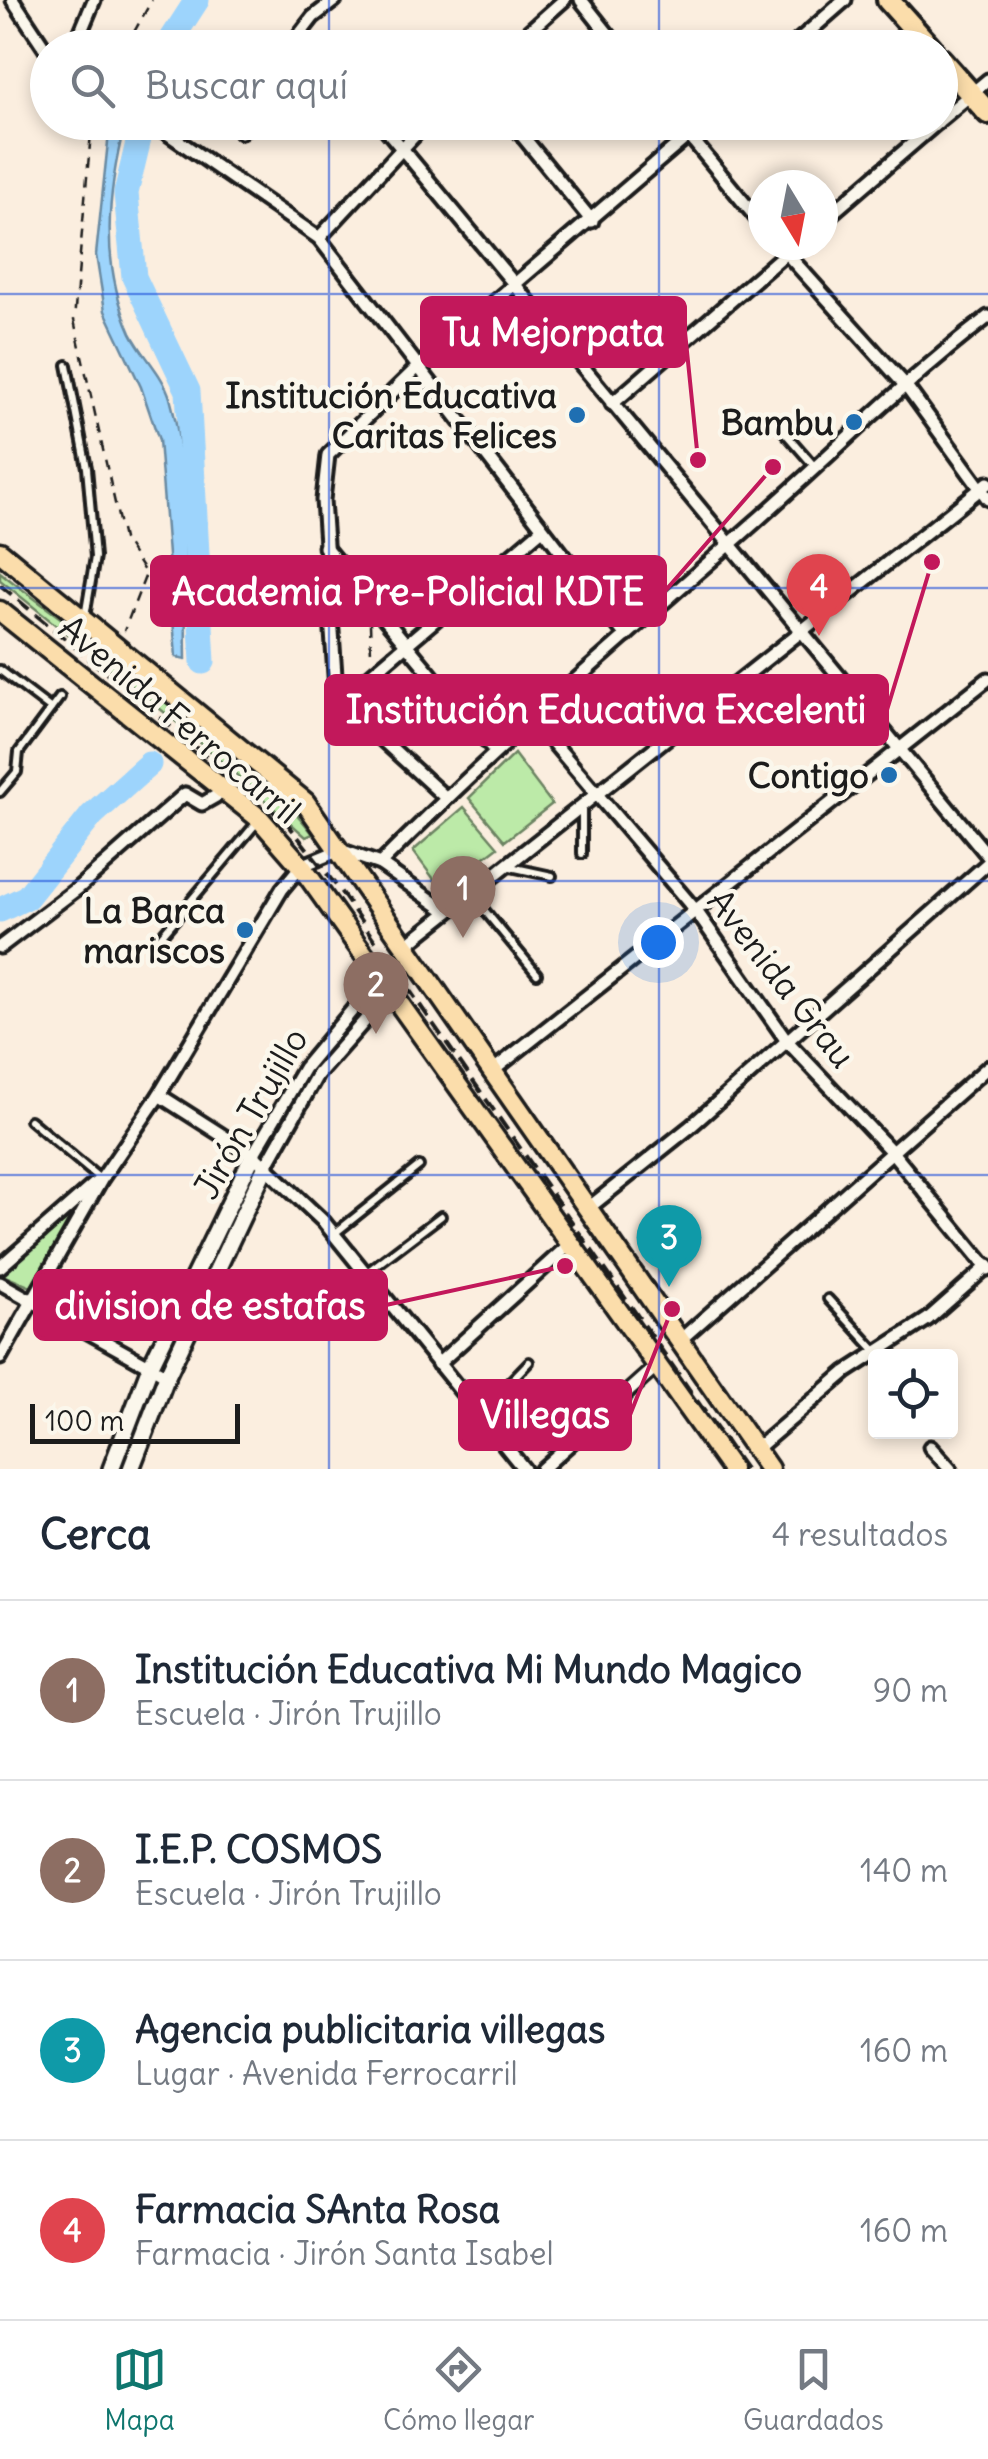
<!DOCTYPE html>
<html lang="es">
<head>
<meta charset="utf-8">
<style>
	body { margin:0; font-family:Delius,sans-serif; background:#f2f2f3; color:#1f2937 }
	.controls { position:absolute; right:30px; bottom:30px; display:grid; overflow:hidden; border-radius:10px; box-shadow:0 5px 15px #0003 }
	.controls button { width:90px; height:90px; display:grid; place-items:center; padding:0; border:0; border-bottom:2px solid #e0e1e3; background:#fff; color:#1f2937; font:50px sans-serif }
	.compass { position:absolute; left:748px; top:170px; width:90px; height:90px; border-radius:50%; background:#fff; box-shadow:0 5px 15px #0003; rotate:170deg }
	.scale { position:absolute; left:30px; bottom:25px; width:210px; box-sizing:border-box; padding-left:10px; border:5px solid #1c1c1c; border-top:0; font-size:28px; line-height:35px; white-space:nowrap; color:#1c1c1c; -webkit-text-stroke:8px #fbf7ec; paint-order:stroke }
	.you { position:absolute; left:658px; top:942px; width:35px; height:35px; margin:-25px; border:8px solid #fff; border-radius:50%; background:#1a73e8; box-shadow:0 0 0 15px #1a73e833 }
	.badge { display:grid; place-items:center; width:65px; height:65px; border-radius:50%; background:#0f766e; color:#fff; font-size:32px; font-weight:700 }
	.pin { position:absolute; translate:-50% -82px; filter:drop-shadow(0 2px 5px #0008) }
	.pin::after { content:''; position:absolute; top:52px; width:35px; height:30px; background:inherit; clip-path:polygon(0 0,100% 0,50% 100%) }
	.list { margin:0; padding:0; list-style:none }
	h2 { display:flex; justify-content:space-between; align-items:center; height:130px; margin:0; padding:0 40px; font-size:42px }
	h2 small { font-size:32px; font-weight:400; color:#747a83 }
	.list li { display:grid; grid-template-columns:65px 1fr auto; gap:30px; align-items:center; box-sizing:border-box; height:180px; padding:0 40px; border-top:2px solid #e0e1e3 }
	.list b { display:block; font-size:38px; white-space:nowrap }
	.list p { margin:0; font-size:32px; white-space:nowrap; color:#747a83 }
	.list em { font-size:32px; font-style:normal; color:#747a83 }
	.icon { flex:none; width:55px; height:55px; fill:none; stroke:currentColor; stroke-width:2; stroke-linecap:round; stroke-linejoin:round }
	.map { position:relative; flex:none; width:988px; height:1469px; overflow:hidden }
	.search { position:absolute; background:#fff; box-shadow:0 5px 15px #0003; left:30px; right:30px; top:30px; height:110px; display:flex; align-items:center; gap:25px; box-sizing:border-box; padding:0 35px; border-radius:55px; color:#747a83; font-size:38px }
	.sheet { height:850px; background:#fff }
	nav { display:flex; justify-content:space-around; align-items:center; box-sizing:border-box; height:140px; border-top:2px solid #e0e1e3; background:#fff; font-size:28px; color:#747a83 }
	nav a { display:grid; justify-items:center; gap:5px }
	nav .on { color:#0f766e }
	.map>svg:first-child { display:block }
	.green { fill:#bceaa8; stroke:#6c8362; stroke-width:2.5 }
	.water { fill:#9dd4fc; stroke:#698aa2; stroke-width:2.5 }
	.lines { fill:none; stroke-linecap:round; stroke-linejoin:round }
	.river { stroke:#9dd4fc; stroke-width:25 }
	.lane-casing { stroke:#1c1c1c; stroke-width:14 }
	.street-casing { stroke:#1c1c1c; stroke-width:19 }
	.secondary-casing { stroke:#1c1c1c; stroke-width:22 }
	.primary-casing { stroke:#1c1c1c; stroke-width:25 }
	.highway-casing { stroke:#1c1c1c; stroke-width:28 }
	.path { stroke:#1c1c1c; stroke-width:2.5; stroke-dasharray:10 8; stroke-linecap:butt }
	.lane { stroke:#fbf7ec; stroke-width:6 }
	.street { stroke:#fbf7ec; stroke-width:11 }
	.secondary { stroke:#fbf7ec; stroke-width:15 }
	.primary { stroke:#fbddab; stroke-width:18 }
	.highway { stroke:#fbddab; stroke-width:20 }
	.rail { stroke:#1c1c1c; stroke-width:4; stroke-dasharray:15 8; stroke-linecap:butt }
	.grid { fill:none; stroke:#1d4ed8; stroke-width:2.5; stroke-opacity:0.55 }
	.poi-dot { fill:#1f6fb2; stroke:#fbf7ec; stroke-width:4 }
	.labels { text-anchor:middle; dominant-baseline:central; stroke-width:9; stroke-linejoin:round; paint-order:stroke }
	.poi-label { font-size:35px; font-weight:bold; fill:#1c1c1c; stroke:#fbf7ec; text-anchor:end }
	.street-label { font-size:35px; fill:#1c1c1c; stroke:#fbf7ec }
	.leader { fill:none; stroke:#c2185b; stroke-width:4 }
	.callout-dot { fill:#c2185b; stroke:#fbf7ec; stroke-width:4 }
	.callout { fill:#c2185b; stroke:#c2185b; stroke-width:4 }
	.callout-label { font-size:38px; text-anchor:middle; font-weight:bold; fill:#fff }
</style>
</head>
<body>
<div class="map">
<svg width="988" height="1469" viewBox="0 0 988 1469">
	<rect width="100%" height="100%" fill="#fbeedf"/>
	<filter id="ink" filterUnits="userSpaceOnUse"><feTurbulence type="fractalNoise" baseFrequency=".01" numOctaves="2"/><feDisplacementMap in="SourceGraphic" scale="20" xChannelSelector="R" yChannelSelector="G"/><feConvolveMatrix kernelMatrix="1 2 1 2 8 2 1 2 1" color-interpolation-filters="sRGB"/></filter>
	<g filter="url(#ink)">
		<!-- green -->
		<g class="green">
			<path d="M0,572C99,651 237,735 313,834L306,837L185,729L0,580Z"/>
			<path d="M514,754L552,804L505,841L469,798Z"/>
			<path d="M464,807L498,847L442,890L413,851Z"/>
			<path d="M79,1203L82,1205L31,1287L0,1274Z"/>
		</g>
		<!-- water -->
		<path class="water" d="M110,123H125C107,194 100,264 131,333C142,355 164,376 170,398C193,481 184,574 186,659L176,657L159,440L141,387L105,311L96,255Z"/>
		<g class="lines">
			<!-- river -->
			<g class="river">
				<path d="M166,48L197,0"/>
				<path d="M143,122L126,193L134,277L188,391L203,662"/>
				<path d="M0,910L27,897L92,815L149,764"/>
			</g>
			<!-- lane casing -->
			<g class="lane-casing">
				<g id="lane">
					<path d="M67,365L87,468L95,557L85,617"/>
					<path d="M780,427L815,467"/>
					<path d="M0,670L51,709"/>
					<path d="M0,792L17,772L19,752L60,697"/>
					<path d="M582,854V806"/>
					<path d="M506,866L552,876"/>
					<path d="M471,894L537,974"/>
					<path d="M152,947L259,820"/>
					<path d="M30,1120L100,1179"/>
					<path d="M334,1234L419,1166"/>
					<path d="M366,1273L441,1216"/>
					<path d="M828,1299L876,1351"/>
					<path d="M478,1415L529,1362"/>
				</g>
			</g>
			<!-- street casing -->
			<g class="street-casing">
				<g id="street">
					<path d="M13,0L48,53"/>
					<path d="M581,0L619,48"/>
					<path d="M293,43L313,17L335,0"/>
					<path d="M74,48L94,0"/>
					<path d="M256,48L271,41L320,48"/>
					<path d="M510,48L564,0"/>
					<path d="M790,48L845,0"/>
					<path d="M940,120L988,80"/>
					<path d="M151,122L319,238L626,636"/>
					<path d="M380,122L988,856"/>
					<path d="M511,122L592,221"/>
					<path d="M678,122L763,226"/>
					<path d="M241,132L247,122"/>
					<path d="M823,221L938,122"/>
					<path d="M319,238L427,122"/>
					<path d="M779,245L906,386L988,499"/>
					<path d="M612,404L795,245"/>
					<path d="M325,547L495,751"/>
					<path d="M329,609L342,596L363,593"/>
					<path d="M340,701L541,530"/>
					<path d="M533,719L696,911L787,1041L892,1152L988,1269"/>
					<path d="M446,798L340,701L336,690L323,500L328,455L419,366L704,122"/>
					<path d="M380,864C499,744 628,634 755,522C833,453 906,380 988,317"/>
					<path d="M0,947L78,888L185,794L202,804L225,791"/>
					<path d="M404,947L988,483"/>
					<path d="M490,1073L988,679"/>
					<path d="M159,1095L253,1155L324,1222L524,1469"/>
					<path d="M253,1155L304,1068L374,984L384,983V999L317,1075L266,1166"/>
					<path d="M586,1210L690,1127L988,863"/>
					<path d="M0,1267L97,1182"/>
					<path d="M0,1283L167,1376"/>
					<path d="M679,1341L988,1067"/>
					<path d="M0,1358L101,1180L159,1095L282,889L301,866L340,850L380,864L448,912"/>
					<path d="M438,1364L570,1244"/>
					<path d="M930,1447L950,1469"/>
					<path d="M755,1450L846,1372L928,1319L988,1266"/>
					<path d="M542,1469L658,1365"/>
				</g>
			</g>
			<!-- secondary casing -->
			<g class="secondary-casing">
				<g id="secondary">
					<path d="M111,1469L150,1367L253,1155"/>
					<path d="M131,1469L167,1376L266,1166"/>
				</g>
			</g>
			<!-- primary casing -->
			<g class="primary-casing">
				<g id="primary">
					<path d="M0,552L305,802L769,1469"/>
					<path d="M0,611L260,819L301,866L731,1469"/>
				</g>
			</g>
			<!-- highway casing -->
			<g class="highway-casing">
				<g id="highway">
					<path d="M888,0L931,48"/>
					<path d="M940,59L988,113"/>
				</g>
			</g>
			<!-- path -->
			<g class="path">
				<path d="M125,48L152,0"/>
				<path d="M92,122L74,320L123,539L146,574L124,631"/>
				<path d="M370,623L371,655"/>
				<path d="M380,684L433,740"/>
			</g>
			<!-- lane -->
			<use href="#lane" class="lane"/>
			<!-- street -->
			<use href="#street" class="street"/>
			<!-- secondary -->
			<use href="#secondary" class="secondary"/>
			<!-- primary -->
			<use href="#primary" class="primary"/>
			<!-- highway -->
			<use href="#highway" class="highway"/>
			<!-- rail -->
			<path class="rail" d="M0,585L287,823L338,888L745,1469"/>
		</g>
	</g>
	<!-- grid -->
	<path class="grid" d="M329,0V48M659,0V48M329,122V1469M659,122V1469M0,294H988M0,588H988M0,881H988M0,1175H988"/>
	<!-- markers -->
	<g class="poi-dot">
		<circle cx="577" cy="415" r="10"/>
		<circle cx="854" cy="422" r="10"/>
		<circle cx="889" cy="775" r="10"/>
		<circle cx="245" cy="930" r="10"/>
	</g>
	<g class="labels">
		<!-- poi labels -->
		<g class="poi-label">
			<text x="557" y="395">Institución Educativa<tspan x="557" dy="40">Caritas Felices</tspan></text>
			<text x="834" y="422">Bambu</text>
			<text x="869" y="775">Contigo</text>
			<text x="225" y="910">La Barca<tspan x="225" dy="40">mariscos</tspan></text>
		</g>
		<!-- street labels -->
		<g class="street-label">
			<text transform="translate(180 719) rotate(40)">Avenida Ferrocarril</text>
			<text transform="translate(782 978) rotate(52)">Avenida Grau</text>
			<text transform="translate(250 1113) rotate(-60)">Jirón Trujillo</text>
		</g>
	</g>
	<!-- callouts -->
	<path class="leader" d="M698 460L685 332M773 467L665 591M932 562L887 710M565 1266L386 1305M672 1309L630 1415"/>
	<g class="callout-dot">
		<circle cx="698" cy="460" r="10"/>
		<circle cx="773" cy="467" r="10"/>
		<circle cx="932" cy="562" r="10"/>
		<circle cx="565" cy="1266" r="10"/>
		<circle cx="672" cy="1309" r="10"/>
	</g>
	<g class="callout">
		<rect x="422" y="298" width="263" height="68" rx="10"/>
		<rect x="152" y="557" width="513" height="68" rx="10"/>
		<rect x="326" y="676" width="561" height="68" rx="10"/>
		<rect x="35" y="1271" width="351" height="68" rx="10"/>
		<rect x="460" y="1381" width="170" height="68" rx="10"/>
	</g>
	<g class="callout-label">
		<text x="553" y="346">Tu Mejorpata</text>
		<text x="408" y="605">Academia Pre-Policial KDTE</text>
		<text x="606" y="723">Institución Educativa Excelenti</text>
		<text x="210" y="1319">division de estafas</text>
		<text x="545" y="1428">Villegas</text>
	</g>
</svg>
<div class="controls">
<button><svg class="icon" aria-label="locate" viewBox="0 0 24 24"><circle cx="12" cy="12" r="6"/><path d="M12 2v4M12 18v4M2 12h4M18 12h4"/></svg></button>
</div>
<svg class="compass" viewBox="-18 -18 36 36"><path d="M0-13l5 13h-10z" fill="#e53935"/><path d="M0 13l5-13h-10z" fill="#747a83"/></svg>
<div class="scale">100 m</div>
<div class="you"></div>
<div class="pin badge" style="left:463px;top:938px;background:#8d6e63">1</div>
<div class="pin badge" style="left:376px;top:1034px;background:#8d6e63">2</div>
<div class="pin badge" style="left:669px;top:1287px;background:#0f9aa8">3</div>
<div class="pin badge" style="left:819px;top:636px;background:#e0444e">4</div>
<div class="search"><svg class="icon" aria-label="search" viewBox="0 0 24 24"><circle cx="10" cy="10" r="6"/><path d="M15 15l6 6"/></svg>Buscar aquí</div>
</div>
<section class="sheet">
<h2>Cerca<small>4 resultados</small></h2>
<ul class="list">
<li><span class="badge" style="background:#8d6e63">1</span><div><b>Institución Educativa Mi Mundo Magico</b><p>Escuela · Jirón Trujillo</p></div><em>90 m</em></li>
<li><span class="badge" style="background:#8d6e63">2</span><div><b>I.E.P. COSMOS</b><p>Escuela · Jirón Trujillo</p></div><em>140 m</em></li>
<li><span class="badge" style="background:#0f9aa8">3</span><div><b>Agencia publicitaria villegas</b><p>Lugar · Avenida Ferrocarril</p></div><em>160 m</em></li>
<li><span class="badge" style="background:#e0444e">4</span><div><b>Farmacia SAnta Rosa</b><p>Farmacia · Jirón Santa Isabel</p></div><em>160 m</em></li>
</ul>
</section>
<nav>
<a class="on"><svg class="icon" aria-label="map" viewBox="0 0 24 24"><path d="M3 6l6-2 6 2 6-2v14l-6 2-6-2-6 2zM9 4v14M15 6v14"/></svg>Mapa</a>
<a><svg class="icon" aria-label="directions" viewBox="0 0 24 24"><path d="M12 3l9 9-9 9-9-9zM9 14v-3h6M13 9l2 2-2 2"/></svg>Cómo llegar</a>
<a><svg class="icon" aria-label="saved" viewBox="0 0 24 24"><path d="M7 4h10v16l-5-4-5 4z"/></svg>Guardados</a>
</nav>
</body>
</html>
